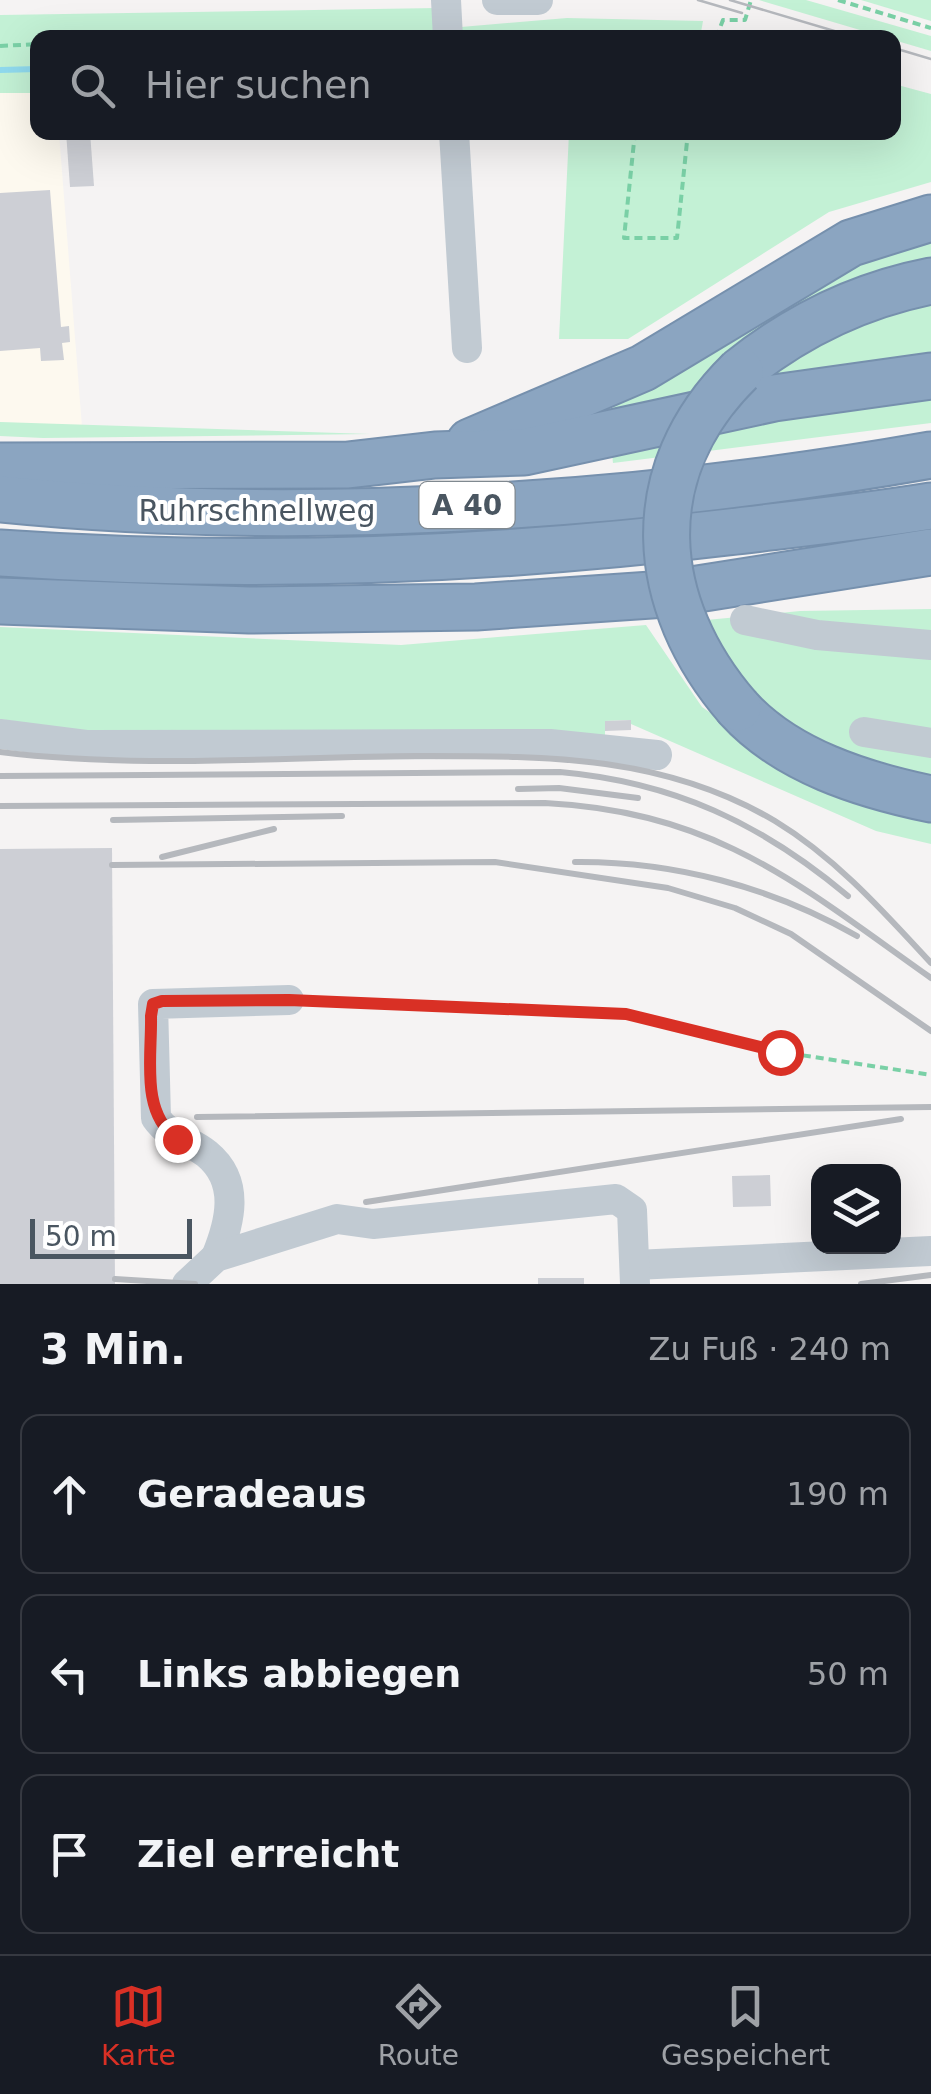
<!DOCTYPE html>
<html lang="de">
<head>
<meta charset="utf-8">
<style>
	body { margin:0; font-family:"DejaVu Sans",sans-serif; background:#242831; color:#f1f3f6 }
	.controls { position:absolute; right:30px; bottom:30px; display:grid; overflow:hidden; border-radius:20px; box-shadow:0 10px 40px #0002 }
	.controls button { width:90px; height:90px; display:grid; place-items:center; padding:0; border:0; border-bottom:2px solid #363941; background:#171b24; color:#f1f3f6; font:50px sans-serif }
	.scale { position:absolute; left:30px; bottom:25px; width:162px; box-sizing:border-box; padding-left:10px; border:5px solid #4a5661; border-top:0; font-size:28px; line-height:35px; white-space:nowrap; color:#4a5661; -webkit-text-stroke:8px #fff; paint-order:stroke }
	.stop { position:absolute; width:30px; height:30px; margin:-22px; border:8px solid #d93025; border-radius:50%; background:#fff }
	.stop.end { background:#d93025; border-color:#fff; box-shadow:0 2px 10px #0008 }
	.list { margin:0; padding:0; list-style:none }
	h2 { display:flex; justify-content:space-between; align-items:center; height:130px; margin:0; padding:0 40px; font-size:42px }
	h2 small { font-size:32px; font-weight:400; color:#9ea1a6 }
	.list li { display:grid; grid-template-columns:65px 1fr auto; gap:30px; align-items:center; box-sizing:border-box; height:160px; margin:0 20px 20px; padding:0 20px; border:2px solid #363941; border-radius:20px }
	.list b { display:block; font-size:38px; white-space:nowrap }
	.list em { font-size:32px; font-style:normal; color:#9ea1a6 }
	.icon { flex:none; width:55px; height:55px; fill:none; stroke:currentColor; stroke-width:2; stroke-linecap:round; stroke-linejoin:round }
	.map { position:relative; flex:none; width:931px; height:1284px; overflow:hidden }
	.search { position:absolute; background:#171b24; box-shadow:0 10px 40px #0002; left:30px; right:30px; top:30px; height:110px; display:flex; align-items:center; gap:25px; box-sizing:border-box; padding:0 35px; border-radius:20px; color:#9ea1a6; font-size:38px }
	.sheet { height:670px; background:#171b24 }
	nav { display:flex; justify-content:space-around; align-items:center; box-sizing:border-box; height:140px; border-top:2px solid #363941; background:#171b24; font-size:28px; color:#9ea1a6 }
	nav a { display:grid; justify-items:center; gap:5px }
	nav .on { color:#d93025 }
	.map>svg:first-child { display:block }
	.commercial { fill:#fdf9ef }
	.green { fill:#c3f1d5 }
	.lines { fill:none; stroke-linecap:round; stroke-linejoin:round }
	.stream { stroke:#90daee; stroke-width:6 }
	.building { fill:#cdcfd5 }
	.highway-casing { stroke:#7690ad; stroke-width:49 }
	.path { stroke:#7ad0a6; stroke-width:4; stroke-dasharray:8 5; stroke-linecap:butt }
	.minor { stroke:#c1cad2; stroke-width:30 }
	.highway { stroke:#8ba5c1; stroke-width:45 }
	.tram { stroke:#b5b8bd; stroke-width:2.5 }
	.rail { stroke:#b5b8bd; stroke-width:6 }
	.highway-bridge-casing { stroke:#7690ad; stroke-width:49; stroke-linecap:butt }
	.highway-bridge { stroke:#8ba5c1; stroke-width:45 }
	.route { stroke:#d93025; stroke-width:12 }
	.labels { text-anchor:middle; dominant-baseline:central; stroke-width:8; stroke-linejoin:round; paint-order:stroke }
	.shield { fill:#fff; stroke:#808990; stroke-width:2.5 }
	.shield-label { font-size:28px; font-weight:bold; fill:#4a5661 }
	.street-label { font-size:30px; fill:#4a5661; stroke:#fff }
</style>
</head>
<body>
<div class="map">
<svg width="931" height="1284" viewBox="0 0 931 1284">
	<rect width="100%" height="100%" fill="#f5f3f3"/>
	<!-- commercial -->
	<path class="commercial" d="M0,93H37L38,132L59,133L82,427L0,422Z"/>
	<!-- green -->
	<g class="green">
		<path d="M759,0H806L931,36V51Z"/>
		<path d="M861,0H931V21Z"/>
		<path d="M435,8L440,37L38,38L37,93H0V15Z"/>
		<path d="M567,18L703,21L700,38H461V27Z"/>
		<path d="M894,84L931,94V182L829,212L628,339H559L569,133L894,132Z"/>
		<path d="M931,238V355L607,413L625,396L819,276Z"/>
		<path d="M931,393V423L613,463L612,454L822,406Z"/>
		<path d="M0,422L370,434L43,438L0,436Z"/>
		<path d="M931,609V782L871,769L769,715L696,621L800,611Z"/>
		<path d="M646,625L702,707L799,774L931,816V844L876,831L631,724L630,720L605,721V737L80,732L0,719V627L401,645Z"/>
	</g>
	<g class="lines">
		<!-- stream -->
		<path class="stream" d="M0,70L38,69"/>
	</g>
	<!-- building -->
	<g class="building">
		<path d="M66,132H90L94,186L70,187Z"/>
		<path d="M50,190L61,327L69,326L70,342L62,343L64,360L41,361L40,348L0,351V193Z"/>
		<path d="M631,720V730L605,731V721Z"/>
		<path d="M112,848L115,1284H0V849Z"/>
		<path d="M770,1175L771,1206L733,1207L732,1176Z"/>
		<rect x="538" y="1278" width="46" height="6"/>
	</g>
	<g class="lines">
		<!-- highway casing -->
		<g class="highway-casing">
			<g id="highway">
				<path d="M740,371C796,326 860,295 931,281"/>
				<path d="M470,442L643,368L851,243L931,218"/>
				<path d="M0,466L348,465L435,455L524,452L774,398L931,376"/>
				<path d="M0,499C297,529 637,507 931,455"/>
				<path d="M0,553C244,570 485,561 728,532C795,524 864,517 931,506"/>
				<path d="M0,601L249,610L476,607L666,594L931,552"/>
				<path d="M738,708C786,761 863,785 931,799"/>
			</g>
		</g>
		<!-- path -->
		<g class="path">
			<path d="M838,0L931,28"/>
			<path d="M716,38L723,20H745L751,0"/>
			<path d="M0,46L38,44"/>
			<path d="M635,132L624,238H677L688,132"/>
			<path d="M314,1001L626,1014L781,1052L931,1075"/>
		</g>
		<!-- minor -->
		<g class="minor">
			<path d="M446,0L448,38"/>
			<path d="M497,0H538"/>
			<path d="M454,132L467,348"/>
			<path d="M745,620L817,635L931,645"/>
			<path d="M864,732L931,743"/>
			<path d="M0,734L86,745L550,744L657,755"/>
			<path d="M216,1257C230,1223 241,1182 207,1154C190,1140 170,1138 156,1118L153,1004L289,1000"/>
			<path d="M635,1265L931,1251"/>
			<path d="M187,1284L216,1257L337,1219L373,1224L616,1199L632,1210L635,1284"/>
		</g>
		<!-- highway -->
		<use href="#highway" class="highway"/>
		<!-- tram -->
		<g class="tram">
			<path d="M698,0L742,13"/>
			<path d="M730,0L858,38"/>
			<path d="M894,48L931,59"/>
		</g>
		<!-- rail -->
		<g class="rail">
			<path d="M0,752C137,769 278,757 416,756C542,756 662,754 775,821C836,858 883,911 931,963"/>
			<path d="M0,776L560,772C673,782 761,823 848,896"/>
			<path d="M518,789L559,788L638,798"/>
			<path d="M0,806L545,803C717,812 798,884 931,978"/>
			<path d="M113,820L342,816"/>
			<path d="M162,857L274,829"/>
			<path d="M575,862C673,861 772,887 857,936"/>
			<path d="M112,865L495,862L668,888L735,908L791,934L931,1031"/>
			<path d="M197,1117L931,1107"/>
			<path d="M366,1202L901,1119"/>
			<path d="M115,1279L195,1284"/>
			<path d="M861,1284L931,1275"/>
		</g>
		<!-- highway-bridge casing -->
		<g class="highway-bridge-casing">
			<path id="highway-bridge" d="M738,708C648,604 637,472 740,371"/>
		</g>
		<!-- highway-bridge -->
		<use href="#highway-bridge" class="highway-bridge"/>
	</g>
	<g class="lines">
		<!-- route -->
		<path class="route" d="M177,1139C140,1112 152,1057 151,1016L153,1004L162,1001L289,1000L626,1014L780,1052"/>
	</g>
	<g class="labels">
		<!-- shield labels -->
		<rect class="shield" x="419.5" y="482" width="95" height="46" rx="8"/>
		<g class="shield-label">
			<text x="467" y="505">A 40</text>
		</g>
		<!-- street labels -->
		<g class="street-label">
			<text x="257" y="510">Ruhrschnellweg</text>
		</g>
	</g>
</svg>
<div class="controls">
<button><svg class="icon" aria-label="layers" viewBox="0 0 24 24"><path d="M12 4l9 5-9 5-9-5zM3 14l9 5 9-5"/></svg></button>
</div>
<div class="scale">50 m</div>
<div class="stop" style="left:780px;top:1052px"></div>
<div class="stop end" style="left:177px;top:1139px"></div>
<div class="search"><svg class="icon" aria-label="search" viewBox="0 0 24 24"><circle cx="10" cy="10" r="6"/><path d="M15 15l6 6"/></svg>Hier suchen</div>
</div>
<section class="sheet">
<h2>3 Min.<small>Zu Fuß · 240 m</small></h2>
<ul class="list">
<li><svg class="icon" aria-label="ahead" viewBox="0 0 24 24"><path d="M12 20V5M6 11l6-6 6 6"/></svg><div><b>Geradeaus</b></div><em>190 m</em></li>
<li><svg class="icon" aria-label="left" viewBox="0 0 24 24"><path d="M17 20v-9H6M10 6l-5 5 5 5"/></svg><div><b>Links abbiegen</b></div><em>50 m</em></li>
<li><svg class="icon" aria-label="arrive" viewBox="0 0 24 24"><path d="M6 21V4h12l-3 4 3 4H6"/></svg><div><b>Ziel erreicht</b></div></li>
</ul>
</section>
<nav>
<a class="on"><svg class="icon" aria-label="map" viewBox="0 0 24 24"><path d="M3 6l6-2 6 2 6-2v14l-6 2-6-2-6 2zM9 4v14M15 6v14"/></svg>Karte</a>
<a><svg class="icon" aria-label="directions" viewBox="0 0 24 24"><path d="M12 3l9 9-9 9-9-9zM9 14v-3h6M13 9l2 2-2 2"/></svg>Route</a>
<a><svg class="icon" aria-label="saved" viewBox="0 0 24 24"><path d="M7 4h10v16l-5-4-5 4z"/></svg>Gespeichert</a>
</nav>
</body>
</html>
